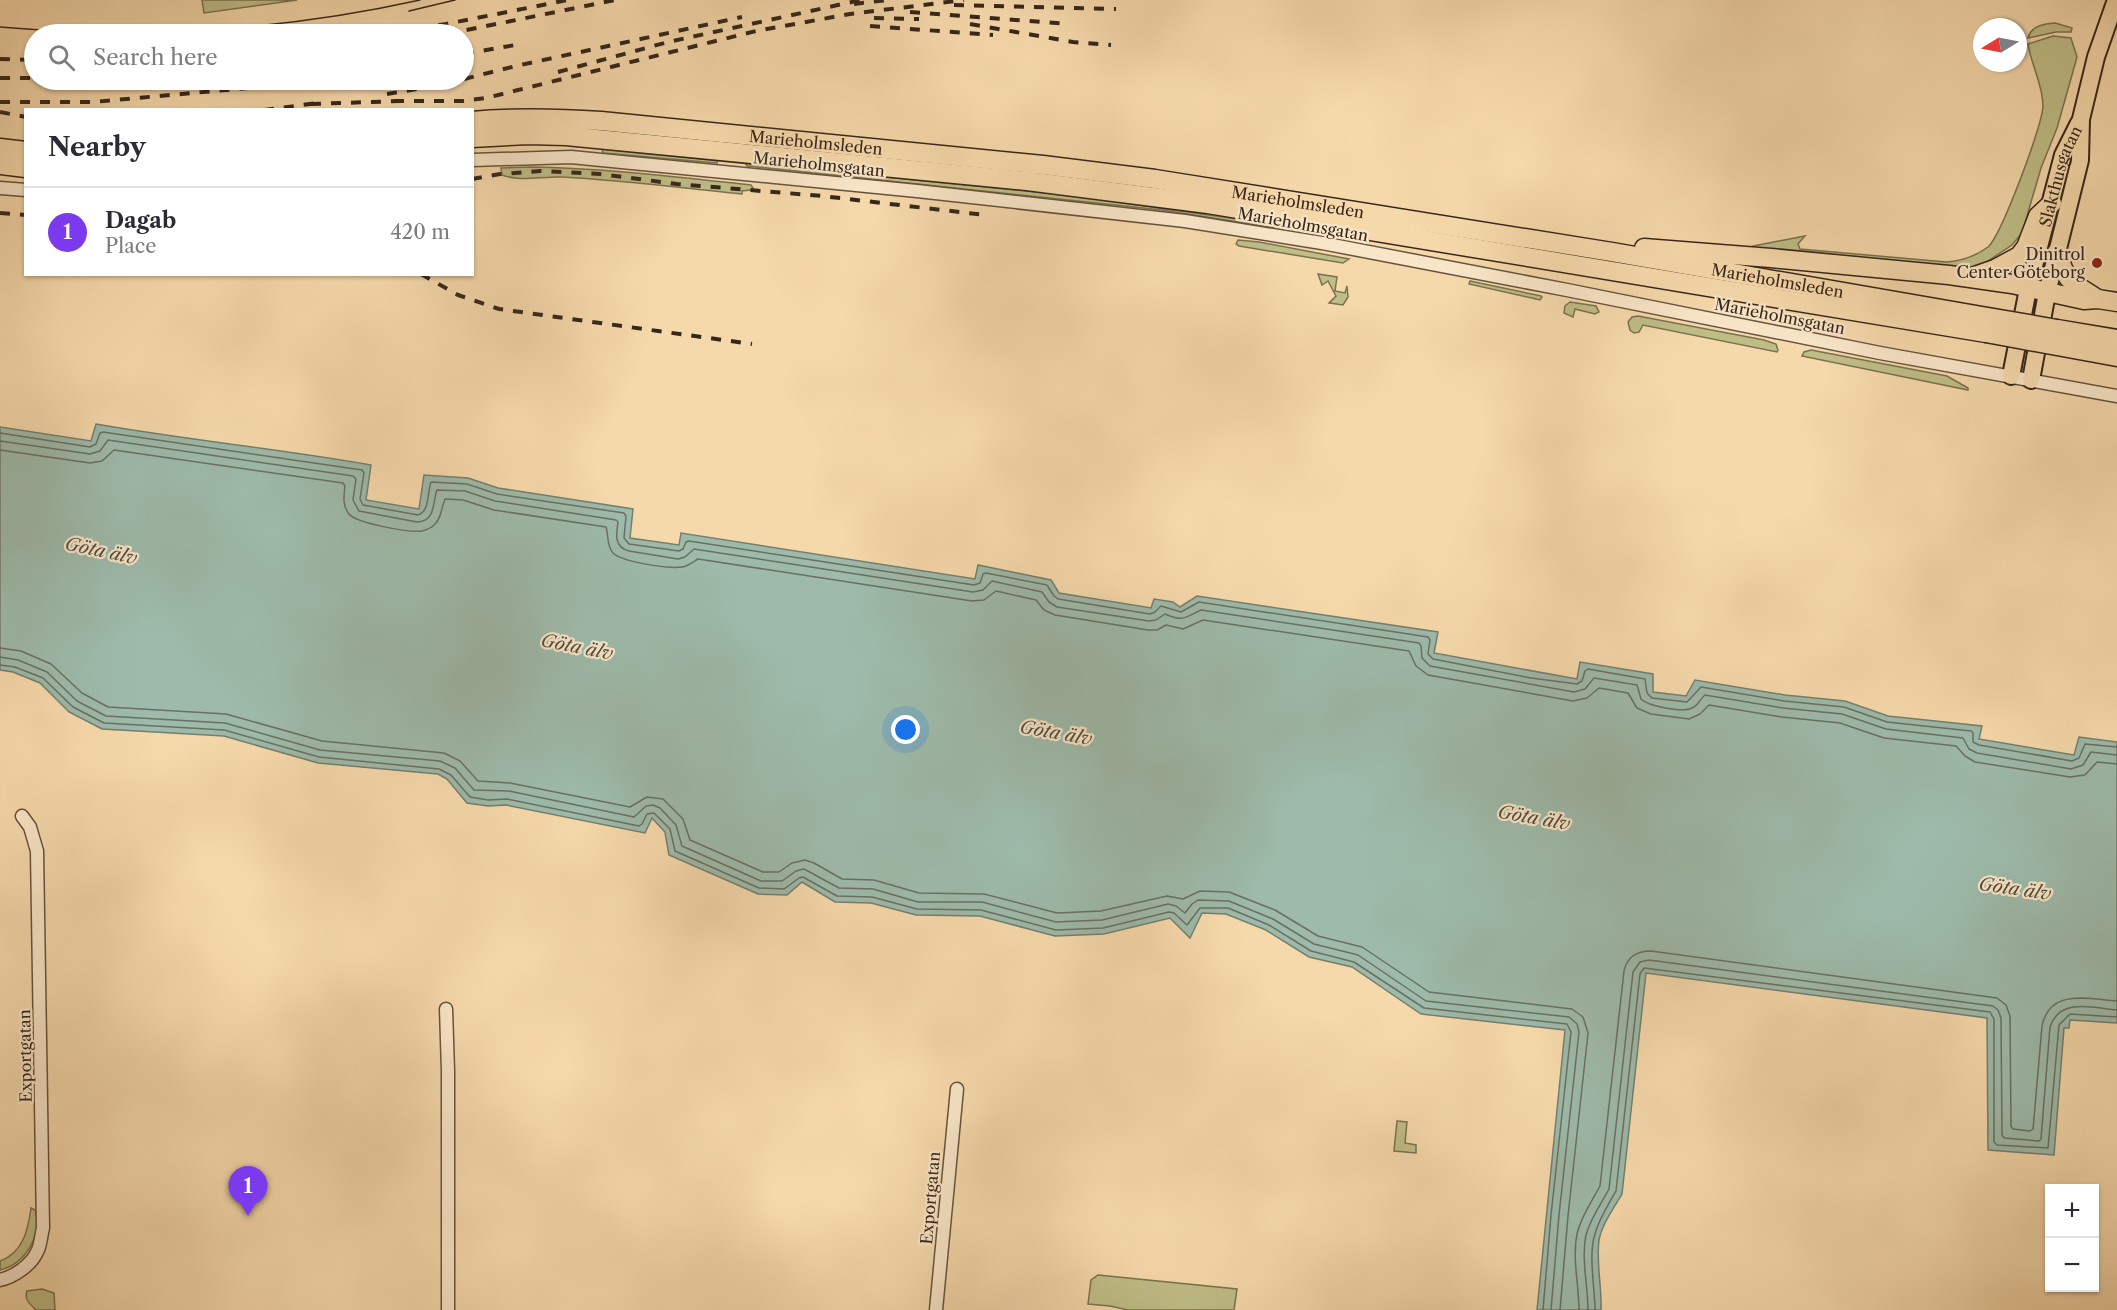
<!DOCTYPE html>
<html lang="en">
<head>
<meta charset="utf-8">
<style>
	body { margin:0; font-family:"Libre Caslon Text",serif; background:#f2f2f3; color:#2b2b33 }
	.controls { position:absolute; right:18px; bottom:18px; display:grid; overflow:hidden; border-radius:0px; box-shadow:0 2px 4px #0004 }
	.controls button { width:54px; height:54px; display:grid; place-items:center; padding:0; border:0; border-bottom:2px solid #e1e1e2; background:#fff; color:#2b2b33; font:30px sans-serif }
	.compass { position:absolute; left:1973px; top:18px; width:54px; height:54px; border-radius:50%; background:#fff; box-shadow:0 2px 4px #0004; rotate:260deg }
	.you { position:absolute; left:906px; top:730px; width:21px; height:21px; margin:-15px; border:4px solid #fff; border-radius:50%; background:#1a73e8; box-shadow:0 0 0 9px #1a73e833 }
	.badge { display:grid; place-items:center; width:39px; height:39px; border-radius:50%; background:#7c3aed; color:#fff; font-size:20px; font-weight:700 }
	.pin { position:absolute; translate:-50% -50px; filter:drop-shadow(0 2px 3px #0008) }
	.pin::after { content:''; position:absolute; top:32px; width:21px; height:18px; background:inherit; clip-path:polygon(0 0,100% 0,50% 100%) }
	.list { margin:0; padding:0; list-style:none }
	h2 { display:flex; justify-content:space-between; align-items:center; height:78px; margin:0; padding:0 24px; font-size:26px }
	h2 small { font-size:20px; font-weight:400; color:#7c7c81 }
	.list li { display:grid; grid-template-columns:39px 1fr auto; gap:18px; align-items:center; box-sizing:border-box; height:90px; padding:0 24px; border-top:2px solid #e1e1e2 }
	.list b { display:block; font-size:22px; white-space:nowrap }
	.list p { margin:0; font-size:20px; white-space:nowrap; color:#7c7c81 }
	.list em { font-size:20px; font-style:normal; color:#7c7c81 }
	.icon { flex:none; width:33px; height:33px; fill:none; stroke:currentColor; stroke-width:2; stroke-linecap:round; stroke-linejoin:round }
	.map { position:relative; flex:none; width:2117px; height:1310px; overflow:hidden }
	.search { position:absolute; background:#fff; box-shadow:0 2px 4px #0004; left:24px; top:24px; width:450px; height:66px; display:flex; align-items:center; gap:15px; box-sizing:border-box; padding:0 21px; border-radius:33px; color:#7c7c81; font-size:22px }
	.panel { position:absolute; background:#fff; box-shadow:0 2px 4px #0004; left:24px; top:108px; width:450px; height:168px; border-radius:0px }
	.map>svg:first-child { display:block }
	.green { fill:#c0be87; stroke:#7b7250; stroke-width:1.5 }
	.water { fill:#9dbaaa; stroke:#747f70; stroke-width:1.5 }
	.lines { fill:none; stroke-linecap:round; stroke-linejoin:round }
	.shore { stroke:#6a7062; stroke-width:1.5 }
	.minor-casing { stroke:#66533e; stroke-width:15 }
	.major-casing { stroke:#36261a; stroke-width:20 }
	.highway-casing { stroke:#36261a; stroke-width:21 }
	.minor { stroke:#f9e6c8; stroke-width:12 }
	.major { stroke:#f6d9ab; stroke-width:16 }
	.highway { stroke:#f6d9ab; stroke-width:18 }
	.tram { stroke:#36261a; stroke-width:1.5 }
	.rail { stroke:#36261a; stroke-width:4; stroke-dasharray:10 10; stroke-linecap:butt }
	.highway-bridge-casing { stroke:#36261a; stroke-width:21; stroke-linecap:butt }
	.highway-bridge { stroke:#f6d9ab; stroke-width:18 }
	.poi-dot { fill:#8f2418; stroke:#f9e6c8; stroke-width:2 }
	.labels { text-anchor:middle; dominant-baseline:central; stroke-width:4.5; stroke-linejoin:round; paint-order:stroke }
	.street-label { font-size:16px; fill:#36261a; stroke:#f9e6c8 }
	.poi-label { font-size:16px; fill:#36261a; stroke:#f9e6c8; text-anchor:end }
	.water-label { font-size:18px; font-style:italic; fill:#504b3e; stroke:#f9e6c8 }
</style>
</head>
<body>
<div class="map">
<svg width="2117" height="1310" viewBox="0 0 2117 1310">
	<rect width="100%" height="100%" fill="#f6d9ab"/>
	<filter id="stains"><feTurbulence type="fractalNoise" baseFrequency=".00333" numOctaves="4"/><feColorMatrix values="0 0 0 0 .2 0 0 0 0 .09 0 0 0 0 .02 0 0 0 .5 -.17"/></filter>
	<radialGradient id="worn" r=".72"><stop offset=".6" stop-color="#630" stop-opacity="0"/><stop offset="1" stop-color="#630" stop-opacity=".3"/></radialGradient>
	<!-- green -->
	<g class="green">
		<path d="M202,0H297L204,13Z"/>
		<path d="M2055,23L2072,28L2071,32H2056L2028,38C2031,26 2043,24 2055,23Z"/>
		<path d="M2053,36L2071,38L2077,57L2072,75L2057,128L2041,168L2022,233L2012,245L1985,263L1973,268H1965L1747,249L1753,246L1805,236L1798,244L1800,249L1946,262C1961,261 1976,256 1988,247C2001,236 2043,124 2043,106C2043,84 2031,65 2028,44Z"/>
		<path d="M602,149L718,160L717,163L603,153Z"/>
		<path d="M745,163L1075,196L1279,225L1277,228L1162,210L747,166Z"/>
		<path d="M530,167C604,168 678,177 751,185L753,188L750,190L742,191V194C682,188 622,180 562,177C543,176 519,182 502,175L501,168Z"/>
		<path d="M1238,240L1259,242L1349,259L1343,263L1239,246L1236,244Z"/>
		<path d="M1318,274L1337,277L1335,291L1345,293L1347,286L1348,297L1343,305L1329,303L1336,296L1328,281L1322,285Z"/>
		<path d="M1470,281L1541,296L1542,297L1540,300L1536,299L1469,284Z"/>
		<path d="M1570,302L1596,306L1599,312L1595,314L1575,309L1573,317L1564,313L1565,306Z"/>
		<path d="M1638,316L1764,340L1776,344L1778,350L1777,352L1643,325L1639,332L1634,333L1630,330L1628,322L1632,317Z"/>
		<path d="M1811,350L1947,376L1968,388V390L1802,356L1804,352Z"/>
		<path d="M1397,1121L1407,1122L1405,1143L1416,1145V1153L1394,1151Z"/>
		<path d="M31,1208L35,1210C43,1235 25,1264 0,1270V1261C23,1253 28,1230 31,1208Z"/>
		<path d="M1098,1275L1237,1289L1234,1310H1128L1110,1306L1088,1304L1091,1280Z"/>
		<path d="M42,1289L54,1293L55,1310H36C30,1304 24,1300 27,1291Z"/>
	</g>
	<!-- water -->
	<path class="water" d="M96,424C187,440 280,449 371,465L366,500L419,509L424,475L468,478L498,488L633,509L630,538L679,545L681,533L975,579L978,565L1051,580L1059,593L1151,608L1154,599L1173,602L1180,607L1197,596L1438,632L1434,653L1577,679L1580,662L1653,674V692L1686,696L1695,680L1785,695L1845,701L1888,716L1982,726L1979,739L2074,755L2079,737L2117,742V1023L2070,1020L2069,1028H2064L2054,1155L1988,1150L1987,1018L1646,973L1622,1194C1614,1208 1602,1224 1599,1240C1596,1263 1602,1287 1601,1310H1537L1565,1030L1421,1014L1352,967L1309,957L1266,930L1226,914L1202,913L1190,938L1170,918L1104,934L1055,936L980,916L916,915L871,903L835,902L802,882L787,895L758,894L669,855L665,832L652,818L645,833L506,805L488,806L467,803L447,779L438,774L318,763L224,736L102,729L69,712L40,683L13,672L0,670V427L91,441Z"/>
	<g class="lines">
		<!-- shore -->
		<g class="shore">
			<path d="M0,433L90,447L96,444L100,433L103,432L362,470L364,473L360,499L363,505L418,515C430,511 427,493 431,482L467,484L497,494L624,513L626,516L624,538L629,544L679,551L683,549L686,542L689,541L974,585L980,583L983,574L986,573L1047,585L1054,596L1058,599L1150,614L1155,612L1161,606L1181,612L1199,602L1428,637L1430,640L1428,654L1433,659L1531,678L1577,684L1582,681L1585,671L1588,669L1645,679L1647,693L1652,698L1687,702L1701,687L1784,701L1844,707L1887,722L1971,731L1973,733V742L1979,745L2072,761L2079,758L2085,744L2117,747"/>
			<path d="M0,441L90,454L100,451L108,440L353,476L356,479L353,500L359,511L417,522C436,521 432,504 437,490L465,491L495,501L616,520L618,522C616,535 614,547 629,551L678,559L685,557L694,549L973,592L983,590L992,581L1042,592L1049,602L1057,607L1149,621L1156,620L1165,614C1184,622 1183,618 1201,610L1419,643L1421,646L1422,658L1430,666L1574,692L1585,689L1594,678L1637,685L1641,699C1648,706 1682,713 1692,708C1698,706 1700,699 1705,695L1783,708L1842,714L1886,729L1963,738L1969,749L1977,753L2071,769L2083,765L2091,752L2117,755"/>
			<path d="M0,450L90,463L102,461L114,450L343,483L345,486C344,496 342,505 349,514C356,523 409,533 422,531C426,530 431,528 434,525C442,518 441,508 445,499L463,500L494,510L606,527C609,535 606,545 613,553C622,562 669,569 682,567C688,566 693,562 698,559L972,601L984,600L996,591L1036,600L1044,610L1055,615L1148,630H1157L1166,625L1183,629L1203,620L1409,651L1416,666L1428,675L1573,701L1587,698L1599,688L1628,693L1637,708L1651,714L1689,719L1700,714L1709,705L1782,717L1840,723L1884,738L1956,746L1965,756L1975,762L2070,777L2085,775L2097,762L2117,764"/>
			<path d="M0,648L21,651L51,664L82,693L108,707L226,714L322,741L444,753L460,761L478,781L510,783L630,807L647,797L663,799L683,819L690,840L763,872H779L792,863L805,860L814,863L842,879L874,880L919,893L984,894L1057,913L1101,911L1167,896L1183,899L1200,891L1229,892L1275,910L1318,936L1362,947L1429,992L1572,1009L1583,1017L1588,1033L1568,1216L1560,1310"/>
			<path d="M0,657L18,660L47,672L77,701L106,716L225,723L320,750L440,761L455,768L474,790L509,791L634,817L646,806L653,805L660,808L676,825L682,846L761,881H782L796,871L804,869L839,888L873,889L918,902H982L1056,922L1102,920L1168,904L1176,906L1185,913L1192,904L1198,900L1229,901L1273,919L1314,944L1358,955L1426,1001L1569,1017L1577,1024L1579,1032L1559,1215L1551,1310"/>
			<path d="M0,665L15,667L43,678L73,707L104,723L224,730L319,757L439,769L451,775L470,797L488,800L507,799L639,826L642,824L647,814L654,813L670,829L675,851L759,888L784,889L799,878L803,877L837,896L872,897L917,909L981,910L1056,930L1103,928L1169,912L1174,913L1187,925L1200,908H1228L1269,925L1311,951L1354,962L1424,1008L1567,1024L1571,1032L1551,1215L1543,1310"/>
			<path d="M1579,1310C1579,1285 1572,1258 1577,1234C1581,1216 1592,1201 1600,1186L1624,971C1627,957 1637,951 1651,951L1997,998L2006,1005L2010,1016L2011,1126L2013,1129L2030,1131L2033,1129L2042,1026C2050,988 2088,999 2117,1001"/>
			<path d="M1588,1310C1588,1286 1581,1259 1586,1235C1590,1219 1601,1204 1609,1189L1633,972L1640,962L1649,960L1993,1006L1998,1010L2001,1018L2002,1135L2004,1138L2039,1141L2041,1139L2050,1027C2060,997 2093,1008 2117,1010"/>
			<path d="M1595,1310C1595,1288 1588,1255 1595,1234C1599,1219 1608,1205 1616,1191L1640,974L1644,968L1990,1012L1994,1019V1142L1997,1145L2048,1148L2059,1025L2070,1014L2117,1017"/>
		</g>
		<!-- minor casing -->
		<g class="minor-casing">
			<g id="minor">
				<path d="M472,160L571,157L917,191L1185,221L1322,243L1567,290L1880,353L2117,396"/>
				<path d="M0,188L26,190"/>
				<path d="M446,1009L448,1071V1310"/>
				<path d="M0,1280C14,1277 31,1265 37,1252C41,1245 41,1235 43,1228L37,851L30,827L22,816"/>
				<path d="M936,1310L957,1089"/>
			</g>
		</g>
		<!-- major casing -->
		<g class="major-casing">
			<g id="major">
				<path id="s1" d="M2011,376L2028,289L2063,155L2079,123"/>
				<path d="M2031,380L2047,293L2080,160L2081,119L2096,57L2116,0"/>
			</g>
		</g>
		<!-- highway casing -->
		<g class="highway-casing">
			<g id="highway">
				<path id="s2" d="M472,121C516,117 558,118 601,121L1043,165L1155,179L1612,252L1988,317"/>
				<path d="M472,138L528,135L566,136L1027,181L1208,204L1986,333"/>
				<path d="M0,148L26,151"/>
				<path d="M0,165L26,168"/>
				<path d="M1644,248L1771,258L1949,275L2012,284L2084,300L2098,299L2117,302"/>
				<path d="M2057,252C2067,283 2070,281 2096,298"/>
				<path d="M1972,277L1995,269L2019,256L2026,247L2038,216L2052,203"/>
				<path d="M2057,329L2117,339"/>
				<path d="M2057,346L2117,357"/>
			</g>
		</g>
		<!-- minor -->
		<use href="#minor" class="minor"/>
		<!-- major -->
		<use href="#major" class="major"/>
		<!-- highway -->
		<use href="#highway" class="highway"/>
		<!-- tram -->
		<g class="tram">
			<path d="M409,11L455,0"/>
			<path d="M0,27C142,39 281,31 420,0"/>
		</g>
		<!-- rail -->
		<g class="rail">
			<path d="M854,4L887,0"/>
			<path d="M954,5L1116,9"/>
			<path d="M910,12L1068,24"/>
			<path d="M874,18L919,19"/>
			<path d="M970,24L1073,42L1111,45"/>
			<path d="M870,26L993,35"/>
			<path d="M379,34L446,24L568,0"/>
			<path d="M447,34L615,0"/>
			<path d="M464,54L521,44"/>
			<path d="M0,59L34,60"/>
			<path d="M558,72L668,42L861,0"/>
			<path d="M0,78H34"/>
			<path d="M464,79L516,66L742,17"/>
			<path d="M387,94L441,85L463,80"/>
			<path d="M394,101H463L486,98L756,31L850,14L964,0"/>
			<path d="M0,102H93L248,88L312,80"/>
			<path d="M311,104L402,101"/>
			<path d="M264,110L318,103"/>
			<path d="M0,112L26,117"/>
			<path d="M472,179L500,174L540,171L600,174L677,184L822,196L985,215"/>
			<path d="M0,213L26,215"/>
			<path d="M421,274L458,295L499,309L752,344"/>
		</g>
		<!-- highway-bridge casing -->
		<g class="highway-bridge-casing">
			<g id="highway-bridge">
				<path d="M1988,317L2057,329"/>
				<path d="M1986,333L2057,346"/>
			</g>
		</g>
		<!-- highway-bridge -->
		<use href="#highway-bridge" class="highway-bridge"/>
	</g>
	<!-- markers -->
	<circle class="poi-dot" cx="2097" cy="263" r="6"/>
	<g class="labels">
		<!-- street labels -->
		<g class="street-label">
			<text stroke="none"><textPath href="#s2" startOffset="345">Marieholmsleden</textPath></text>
			<text transform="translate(819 164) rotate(6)">Marieholmsgatan</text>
			<text stroke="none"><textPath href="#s1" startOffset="206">Slakthusgatan</textPath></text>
			<text stroke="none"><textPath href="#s2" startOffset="831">Marieholmsleden</textPath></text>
			<text transform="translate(1303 224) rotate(10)">Marieholmsgatan</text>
			<text stroke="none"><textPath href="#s2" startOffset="1317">Marieholmsleden</textPath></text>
			<text transform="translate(1780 316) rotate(11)">Marieholmsgatan</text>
			<text transform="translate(25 1056) rotate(-91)">Exportgatan</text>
			<text transform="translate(930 1198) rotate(-85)">Exportgatan</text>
		</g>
		<!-- poi labels -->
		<g class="poi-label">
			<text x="2085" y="254">Dinitrol<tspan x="2085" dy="18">Center Göteborg</tspan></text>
		</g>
		<!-- water labels -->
		<g class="water-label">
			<text transform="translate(101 551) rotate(12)">Göta älv</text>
			<text transform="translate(577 647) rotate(11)">Göta älv</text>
			<text transform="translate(1056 733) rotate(10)">Göta älv</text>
			<text transform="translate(1534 818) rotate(10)">Göta älv</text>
			<text transform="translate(2015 889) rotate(8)">Göta älv</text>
		</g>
	</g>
	<rect width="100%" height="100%" filter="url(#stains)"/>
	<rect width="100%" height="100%" fill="url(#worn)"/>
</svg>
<div class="controls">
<button>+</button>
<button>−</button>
</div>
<svg class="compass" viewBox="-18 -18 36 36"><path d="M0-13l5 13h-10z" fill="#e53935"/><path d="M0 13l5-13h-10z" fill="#7c7c81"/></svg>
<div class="you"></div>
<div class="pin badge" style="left:248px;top:1216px">1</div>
<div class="search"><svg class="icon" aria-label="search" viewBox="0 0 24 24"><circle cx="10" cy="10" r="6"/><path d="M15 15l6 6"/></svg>Search here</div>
<section class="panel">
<h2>Nearby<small></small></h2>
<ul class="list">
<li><span class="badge">1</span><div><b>Dagab</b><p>Place</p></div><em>420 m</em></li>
</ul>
</section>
</div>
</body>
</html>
